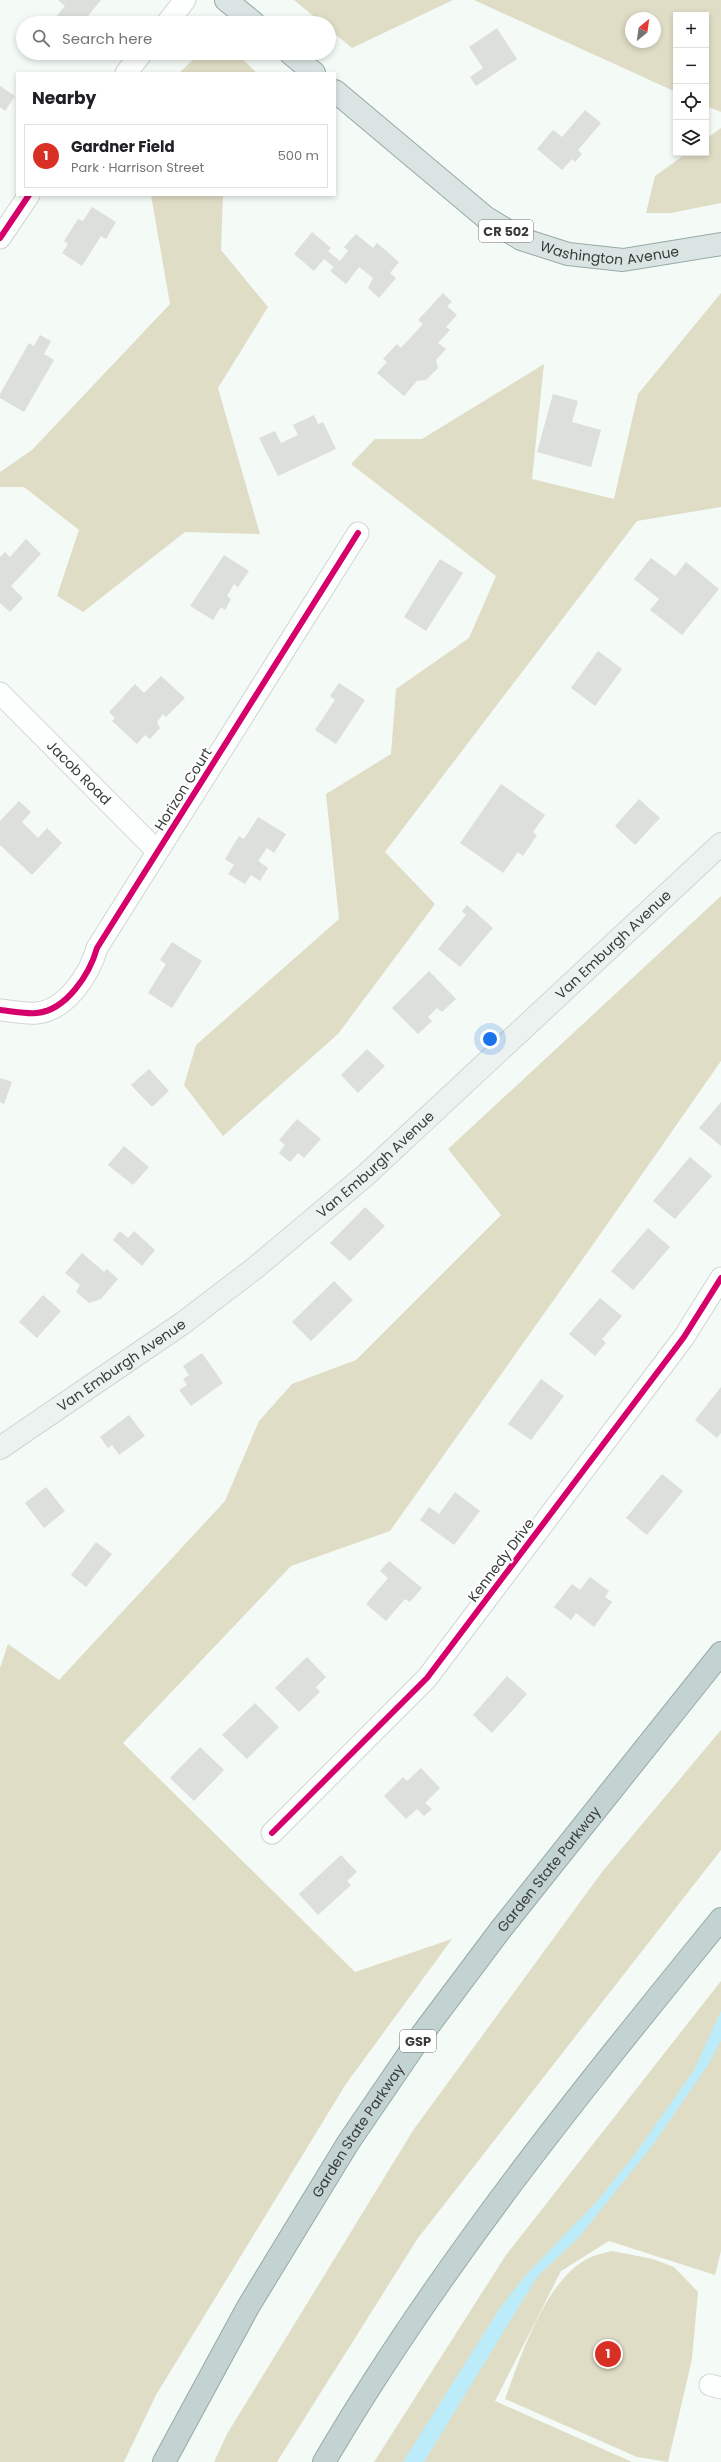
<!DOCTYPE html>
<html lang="en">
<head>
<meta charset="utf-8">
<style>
	body { margin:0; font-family:Poppins,sans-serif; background:#f2f2f2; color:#202124 }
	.controls { position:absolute; right:12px; top:12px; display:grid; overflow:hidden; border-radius:0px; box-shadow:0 2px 6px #0003 }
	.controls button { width:36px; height:36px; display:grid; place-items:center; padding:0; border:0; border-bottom:1px solid #e0e0e0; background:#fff; color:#202124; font:20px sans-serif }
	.compass { position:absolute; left:625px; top:12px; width:36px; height:36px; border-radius:50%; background:#fff; box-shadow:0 2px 6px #0003; rotate:29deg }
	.you { position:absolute; left:490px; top:1039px; width:14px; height:14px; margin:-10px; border:3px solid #fff; border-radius:50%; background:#1a73e8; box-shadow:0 0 0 6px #1a73e833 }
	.badge { display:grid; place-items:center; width:26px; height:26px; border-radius:50%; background:#d93025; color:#fff; font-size:13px; font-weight:700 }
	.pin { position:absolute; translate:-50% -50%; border:2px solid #fff; box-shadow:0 1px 4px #0006 }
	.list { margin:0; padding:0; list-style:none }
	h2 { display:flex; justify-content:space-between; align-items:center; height:52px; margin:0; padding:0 16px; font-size:17px }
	h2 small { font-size:13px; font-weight:400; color:#757577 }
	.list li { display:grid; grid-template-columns:26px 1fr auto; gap:12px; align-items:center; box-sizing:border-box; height:64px; margin:0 8px 8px; padding:0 8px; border:1px solid #e0e0e0; border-radius:0px }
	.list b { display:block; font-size:15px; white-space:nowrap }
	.list p { margin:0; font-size:13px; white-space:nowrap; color:#757577 }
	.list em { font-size:13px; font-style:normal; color:#757577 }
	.icon { flex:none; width:22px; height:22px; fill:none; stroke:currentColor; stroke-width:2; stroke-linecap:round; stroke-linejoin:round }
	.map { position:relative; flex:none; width:721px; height:2462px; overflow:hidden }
	.search { position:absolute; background:#fff; box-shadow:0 2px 6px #0003; left:16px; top:16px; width:320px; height:44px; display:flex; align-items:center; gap:10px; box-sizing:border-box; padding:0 14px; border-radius:22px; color:#757577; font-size:15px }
	.panel { position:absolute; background:#fff; box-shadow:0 2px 6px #0003; left:16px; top:72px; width:320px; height:124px; border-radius:0px }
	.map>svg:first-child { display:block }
	.green { fill:#e0ddc6; fill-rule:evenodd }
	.water { fill:#bcecf9 }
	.building { fill:#dcdfdc }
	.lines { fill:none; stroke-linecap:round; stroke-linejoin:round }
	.street-casing { stroke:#d2d6d3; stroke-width:23 }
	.secondary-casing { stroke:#d2d6d3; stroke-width:24 }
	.primary-casing { stroke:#96aaa6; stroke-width:24 }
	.highway-casing { stroke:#96aaa6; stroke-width:24 }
	.street { stroke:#fdfefe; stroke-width:21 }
	.secondary { stroke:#ecf2f0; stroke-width:22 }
	.primary { stroke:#dae5e3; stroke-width:22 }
	.highway { stroke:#c3d3d1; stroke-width:22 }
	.cycleway-casing { stroke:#fff; stroke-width:8 }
	.cycleway { stroke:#d6006c; stroke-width:6 }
	.labels { text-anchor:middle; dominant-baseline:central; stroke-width:4; stroke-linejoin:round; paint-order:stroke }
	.shield { fill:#fff; stroke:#737674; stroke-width:1 }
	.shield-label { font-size:13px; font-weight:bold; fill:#373c39 }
	.street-label { font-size:14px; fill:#373c39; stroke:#fff }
</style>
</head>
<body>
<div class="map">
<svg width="721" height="2462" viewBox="0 0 721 2462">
	<rect width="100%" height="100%" fill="#f4faf6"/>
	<!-- green -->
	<g class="green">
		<path d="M294,0H453L352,48L329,29V23H322Z"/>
		<path d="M474,0H721V112L706,106V15H676V92ZM631,18H655V42H631Z"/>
		<path d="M200,53H236L257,73H179Z"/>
		<path d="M721,128V203L671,213H646L655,176L687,153H706V139Z"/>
		<path d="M151,195H223L221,250L268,307L218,388L260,534L185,532L83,612L57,596L79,530L24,487H0V472L32,450L170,304Z"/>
		<path d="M721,293V507L637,521L385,852L435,904L338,1034L223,1136L184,1085L196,1045L339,919L326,794L391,754L396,689L469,638L496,576L351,464L375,439H422L544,364L532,479L614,499L638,394Z"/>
		<path d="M721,896V1061L592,1246L390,1531L291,1566L123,1743L355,1972L452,1939L346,2084L156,2395L124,2462H0V1668L8,1644L59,1680L225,1501L259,1421L292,1384L356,1360L501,1215L448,1149Z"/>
		<path d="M721,1730V1850L418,2238L277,2462H214L227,2434L414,2129L602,1872Z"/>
		<path d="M721,1981V2251L715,2275L609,2241L561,2271L495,2401L632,2462H374L506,2255Z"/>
		<path d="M612,2251L653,2259L674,2267L698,2292L692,2359L668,2462L637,2457L505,2399C521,2356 546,2277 591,2257C598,2254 605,2253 612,2251Z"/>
	</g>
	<!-- water -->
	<path class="water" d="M721,2011V2040L708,2065L652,2146L579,2237L537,2277L424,2462H403L500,2308L526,2275L598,2200L635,2154L694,2070Z"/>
	<!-- building -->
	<g class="building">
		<path d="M58,0H101L83,22L80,19L77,23H51L65,6Z"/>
		<path d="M497,28L517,59L476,86L470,77L483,68L469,47Z"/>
		<path d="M0,86L15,96L5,111L0,107Z"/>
		<path d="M585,110L601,123L578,150L582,154L575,162L572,159L562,170L537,149L553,130L562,137Z"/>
		<path d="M92,207L116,222L106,239L101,236L82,266L62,253L68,244L64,241L78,219L83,221Z"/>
		<path d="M312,232L331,248L328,251L340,261L348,251L344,247L356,234L373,248L377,243L399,262L390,273L396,278L379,298L368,288L373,278L359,267L346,284L330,271L334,267L324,259L314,271L294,254Z"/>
		<path d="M443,293L452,302L447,306L457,315L446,327L450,330L438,343L446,349L436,360L438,368L426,380L417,381L404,396L377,373L387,362L383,359L397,344L401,348L423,324L418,320Z"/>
		<path d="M40,335L51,341L44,354L54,360L24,412L0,398V394L29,343L34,346Z"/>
		<path d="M553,394L578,401L572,422L601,430L591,467L537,452Z"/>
		<path d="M314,415L318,424L323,422L336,449L278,476L259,438L275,431L281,443L298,435L293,425Z"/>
		<path d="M26,539L41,554L11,586L23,598L10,612L0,603V557L5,552L10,557Z"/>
		<path d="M224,555L249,571L238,587L234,584L227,596L231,599L225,610L221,607L213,620L190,606Z"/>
		<path d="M651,558L675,576L686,562L719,589L682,635L650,610L659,599L634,579Z"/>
		<path d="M440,559L463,573L426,631L404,617Z"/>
		<path d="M598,651L622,669L595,706L571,688Z"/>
		<path d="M161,676L185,698L166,717L163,714L157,722L160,728L150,739L145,735L137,744L112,721L115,718L109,712L135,684L144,693Z"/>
		<path d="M339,683L365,700L336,744L315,730L335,700L330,696Z"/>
		<path d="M501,784L545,815L533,832L537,835L523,856L518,852L503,873L460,843Z"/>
		<path d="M639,799L660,818L635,845L615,826Z"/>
		<path d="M19,801L31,812L22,822L38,838L47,828L62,843L32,875L0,845V821Z"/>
		<path d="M258,817L286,834L274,853L267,848L258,861L268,868L260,881L251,875L245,884L228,874L234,865L225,859L239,836L244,839Z"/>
		<path d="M467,905L493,928L460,967L438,949L466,915L462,911Z"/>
		<path d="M172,942L202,961L172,1008L148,993L166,964L160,960Z"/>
		<path d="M429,971L456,999L442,1012L437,1008L428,1017L432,1021L418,1034L392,1008Z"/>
		<path d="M367,1049L385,1066L358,1093L341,1075Z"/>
		<path d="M149,1069L169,1091L152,1107L131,1085Z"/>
		<path d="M0,1078L12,1082L4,1104L0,1102Z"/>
		<path d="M721,1102V1146L699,1128Z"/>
		<path d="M297,1119L321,1139L304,1158L298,1153L290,1162L279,1153L285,1145L279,1140Z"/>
		<path d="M124,1146L149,1167L133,1185L108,1165Z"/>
		<path d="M690,1157L712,1176L675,1219L653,1201Z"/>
		<path d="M365,1207L385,1226L350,1261L330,1243Z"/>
		<path d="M648,1228L670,1247L633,1290L611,1271Z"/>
		<path d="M120,1231L128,1238L134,1231L155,1250L142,1266L113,1240Z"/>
		<path d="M82,1253L104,1272L107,1269L118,1279L101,1299L89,1303L76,1292L80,1285L65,1273Z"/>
		<path d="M334,1281L353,1300L311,1341L292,1322Z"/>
		<path d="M43,1295L61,1311L37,1338L19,1322Z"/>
		<path d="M600,1298L622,1316L602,1339L606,1343L595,1356L569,1334Z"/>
		<path d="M202,1353L223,1383L191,1406L179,1390L187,1385L183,1379L189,1375L183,1366Z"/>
		<path d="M541,1379L564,1396L531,1440L508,1424Z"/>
		<path d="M721,1387V1433L717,1438L695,1420Z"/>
		<path d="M129,1415L145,1436L119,1455L112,1445L108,1448L100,1437Z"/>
		<path d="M662,1474L683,1491L647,1535L626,1518Z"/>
		<path d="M46,1487L65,1511L44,1528L25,1503Z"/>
		<path d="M455,1492L480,1511L454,1545L420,1520L429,1507L439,1514Z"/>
		<path d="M96,1542L112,1554L86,1587L71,1575Z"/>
		<path d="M389,1561L422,1588L410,1602L405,1599L386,1621L366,1604L388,1578L380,1571Z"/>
		<path d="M590,1577L609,1591L605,1597L612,1602L594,1627L576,1613L571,1620L554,1607L572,1584L580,1590Z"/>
		<path d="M307,1657L326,1677L316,1687L320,1692L299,1712L275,1688Z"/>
		<path d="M507,1676L527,1694L492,1733L473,1715Z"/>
		<path d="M255,1703L279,1727L247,1759L222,1735Z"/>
		<path d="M200,1747L224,1770L194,1801L170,1778Z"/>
		<path d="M421,1768L440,1788L425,1803L432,1809L424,1816L417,1809L406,1819L384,1796L403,1777L407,1781Z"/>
		<path d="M341,1855L357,1872L347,1881L351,1885L318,1915L299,1894Z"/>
	</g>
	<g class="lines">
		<!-- street casing -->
		<g class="street-casing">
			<g id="street">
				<path d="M167,23L185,0"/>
				<path d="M126,73L142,53"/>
				<path d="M0,238L29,195"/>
				<path id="s1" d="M0,693L157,851"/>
				<path d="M0,1010C12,1011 25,1014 37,1013C67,1010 90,973 97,948L358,533"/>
				<path d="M272,1833L427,1678L684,1337L721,1278"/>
				<path d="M710,2385L721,2388"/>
			</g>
		</g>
		<!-- secondary casing -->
		<g class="secondary-casing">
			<g id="secondary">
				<path id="s2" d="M0,1448L183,1323L255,1268L367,1174L721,844"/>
			</g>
		</g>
		<!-- primary casing -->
		<g class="primary-casing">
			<g id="primary">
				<path d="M226,0L254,23"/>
				<path d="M290,53L314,73"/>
				<path id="s3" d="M335,91L485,217L521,239L568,254L623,260L721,244"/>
			</g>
		</g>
		<!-- highway casing -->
		<g class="highway-casing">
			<g id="highway">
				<path id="s4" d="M164,2462L248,2307L348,2143L423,2033L501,1929L721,1653"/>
				<path d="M324,2462C439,2266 578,2095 721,1919"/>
			</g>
		</g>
		<!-- street -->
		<use href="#street" class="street"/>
		<!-- secondary -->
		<use href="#secondary" class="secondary"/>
		<!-- primary -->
		<use href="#primary" class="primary"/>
		<!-- highway -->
		<use href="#highway" class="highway"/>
		<!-- cycleway casing -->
		<g class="cycleway-casing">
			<g id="cycleway">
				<path d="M0,238L29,195"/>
				<path d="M0,1010C12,1011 25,1014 37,1013C67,1010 90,973 97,948L358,533"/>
				<path d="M272,1833L427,1678L684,1337L721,1278"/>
			</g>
		</g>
		<!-- cycleway -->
		<use href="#cycleway" class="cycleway"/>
	</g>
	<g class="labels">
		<!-- shield labels -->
		<g class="shield">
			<rect x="479" y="220" width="54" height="22" rx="3"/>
			<rect x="400" y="2030" width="36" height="22" rx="3"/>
		</g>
		<g class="shield-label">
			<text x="506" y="231">CR 502</text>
			<text x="418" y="2041">GSP</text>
		</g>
		<!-- street labels -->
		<g class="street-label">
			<text stroke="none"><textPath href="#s3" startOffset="329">Washington Avenue</textPath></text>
			<text stroke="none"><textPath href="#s1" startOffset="112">Jacob Road</textPath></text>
			<text transform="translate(183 789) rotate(-58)">Horizon Court</text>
			<text stroke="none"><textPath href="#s2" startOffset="795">Van Emburgh Avenue</textPath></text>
			<text stroke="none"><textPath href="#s2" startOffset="471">Van Emburgh Avenue</textPath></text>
			<text stroke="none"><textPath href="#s2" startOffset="147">Van Emburgh Avenue</textPath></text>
			<text transform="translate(501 1560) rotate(-53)">Kennedy Drive</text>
			<text stroke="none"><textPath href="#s4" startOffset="708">Garden State Parkway</textPath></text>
			<text stroke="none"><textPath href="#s4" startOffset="384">Garden State Parkway</textPath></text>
		</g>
	</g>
</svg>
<div class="controls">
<button>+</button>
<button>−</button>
<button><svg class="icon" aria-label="locate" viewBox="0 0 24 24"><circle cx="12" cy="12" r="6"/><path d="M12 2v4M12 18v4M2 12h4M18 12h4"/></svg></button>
<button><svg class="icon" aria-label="layers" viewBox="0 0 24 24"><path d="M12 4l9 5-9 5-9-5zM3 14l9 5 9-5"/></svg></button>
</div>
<svg class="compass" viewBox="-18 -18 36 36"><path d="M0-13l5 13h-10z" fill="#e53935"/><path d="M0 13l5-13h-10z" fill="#757577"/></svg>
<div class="you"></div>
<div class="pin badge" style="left:608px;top:2354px">1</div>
<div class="search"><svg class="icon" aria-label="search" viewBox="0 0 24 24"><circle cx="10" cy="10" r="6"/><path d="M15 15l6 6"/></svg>Search here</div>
<section class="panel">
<h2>Nearby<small></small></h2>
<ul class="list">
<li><span class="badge">1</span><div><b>Gardner Field</b><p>Park · Harrison Street</p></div><em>500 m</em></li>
</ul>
</section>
</div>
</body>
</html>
